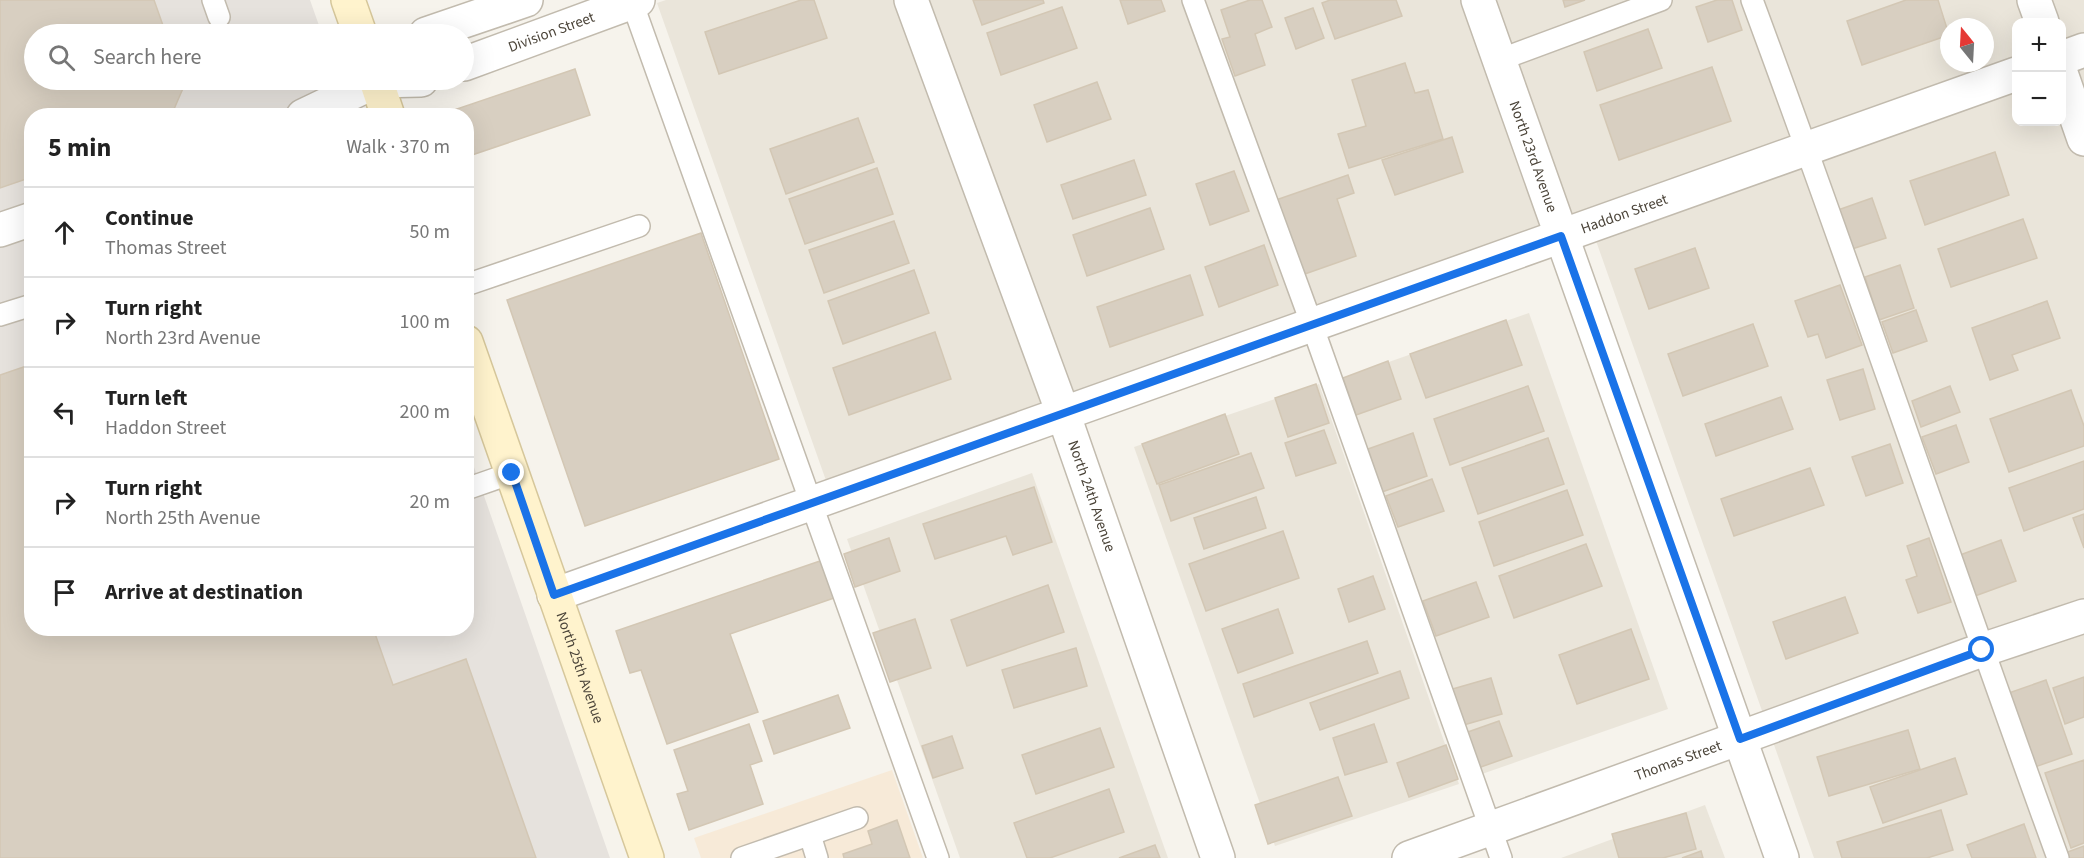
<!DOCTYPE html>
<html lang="en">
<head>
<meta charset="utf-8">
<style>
	body { margin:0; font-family:"Source Sans 3",sans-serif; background:#f2f2f2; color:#222 }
	.controls { position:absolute; right:18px; top:18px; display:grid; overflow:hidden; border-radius:12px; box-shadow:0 6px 24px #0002 }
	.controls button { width:54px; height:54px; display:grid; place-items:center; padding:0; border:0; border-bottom:2px solid #e0e0e0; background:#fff; color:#222; font:30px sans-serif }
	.compass { position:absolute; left:1940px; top:18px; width:54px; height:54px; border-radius:50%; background:#fff; box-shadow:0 6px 24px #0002; rotate:342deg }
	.stop { position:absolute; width:18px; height:18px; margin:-14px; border:4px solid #1a73e8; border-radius:50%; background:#fff }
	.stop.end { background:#1a73e8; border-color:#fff; box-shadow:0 2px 6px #0008 }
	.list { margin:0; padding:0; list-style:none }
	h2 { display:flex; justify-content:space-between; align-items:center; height:78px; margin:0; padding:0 24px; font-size:26px }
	h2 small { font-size:20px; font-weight:400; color:#767676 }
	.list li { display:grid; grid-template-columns:39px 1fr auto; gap:18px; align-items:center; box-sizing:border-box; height:90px; padding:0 24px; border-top:2px solid #e0e0e0 }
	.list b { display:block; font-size:22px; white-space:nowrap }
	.list p { margin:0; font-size:20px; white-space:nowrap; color:#767676 }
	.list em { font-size:20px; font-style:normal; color:#767676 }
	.icon { flex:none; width:33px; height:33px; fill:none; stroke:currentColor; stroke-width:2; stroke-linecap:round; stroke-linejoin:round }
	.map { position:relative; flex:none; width:2084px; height:858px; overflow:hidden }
	.search { position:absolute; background:#fff; box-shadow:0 6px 24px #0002; left:24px; top:24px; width:450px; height:66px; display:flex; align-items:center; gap:15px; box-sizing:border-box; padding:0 21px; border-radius:33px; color:#767676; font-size:22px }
	.panel { position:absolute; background:#fff; box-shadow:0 6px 24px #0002; left:24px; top:108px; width:450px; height:528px; border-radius:24px }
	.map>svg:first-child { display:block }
	.residential { fill:#eae5da; fill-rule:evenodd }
	.commercial { fill:#f7ead8 }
	.industrial { fill:#e6e2dd }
	.building { fill:#d8cfc1; stroke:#d3c7b4; stroke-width:1.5 }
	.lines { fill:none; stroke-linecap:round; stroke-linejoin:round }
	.service-casing { stroke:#c2bbae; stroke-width:24 }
	.minor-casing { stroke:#c2bbae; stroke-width:36 }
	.secondary-casing { stroke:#d6c79b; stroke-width:36 }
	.service { stroke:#fff; stroke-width:21 }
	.minor { stroke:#fff; stroke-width:33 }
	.secondary { stroke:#fff3cd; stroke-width:33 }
	.route { stroke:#1a73e8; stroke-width:8 }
	.labels { text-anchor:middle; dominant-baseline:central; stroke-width:6; stroke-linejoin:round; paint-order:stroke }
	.street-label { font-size:15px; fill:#4b4439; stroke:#fff }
</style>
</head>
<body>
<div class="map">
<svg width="2084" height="858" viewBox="0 0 2084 858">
	<rect width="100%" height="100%" fill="#f6f3ec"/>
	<!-- residential -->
	<g class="residential">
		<path d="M666,0H2084V858H1814L1589,221L829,489L657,3ZM2016,22H2062V122H2016ZM1949,27H1985V63H1949Z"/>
		<path d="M1529,313L1668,709L1482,774L1343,378Z"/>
		<path d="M1319,384L1459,784L1275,846L1134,447Z"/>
		<path d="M1032,473L1168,858H960L847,539Z"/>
		<path d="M1705,805L1725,858H1561Z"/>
	</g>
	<!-- commercial -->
	<path class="commercial" d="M892,770L923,858H701L694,838Z"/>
	<!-- industrial -->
	<path class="industrial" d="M0,0H310L322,34H34V80H338L350,115L32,116V628H466L467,447L610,858H0Z"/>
	<!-- building -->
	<g class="building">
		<path d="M0,0H154L166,34H34V80H182L184,86L171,116H32V177L0,188Z"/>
		<path d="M801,0H814L827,38L719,74L705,32Z"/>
		<path d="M973,0H1043L1044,3L982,25Z"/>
		<path d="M1120,0H1161L1165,11L1128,24Z"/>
		<path d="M1250,0H1262L1272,27L1255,34L1265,65L1235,76L1222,39L1230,37L1221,10Z"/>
		<path d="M1330,0H1396L1402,16L1335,39L1322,3Z"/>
		<path d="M1563,0H1585L1565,7Z"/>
		<path d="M1717,0H1732L1742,30L1708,42L1696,7Z"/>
		<path d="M1906,0H1938L1949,35L1862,65L1847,21Z"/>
		<path d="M1062,7L1077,48L1001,75L987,33Z"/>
		<path d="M1313,8L1324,38L1296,49L1285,18Z"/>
		<path d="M1648,29L1662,68L1597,91L1584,52Z"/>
		<path d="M1405,63L1415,93L1428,90L1443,139L1349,168L1338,134L1366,126L1352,80Z"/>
		<path d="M1712,67L1731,121L1619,160L1600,105Z"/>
		<path d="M575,69L590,115L469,156L466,149V116H455L454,110Z"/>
		<path d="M1097,82L1111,119L1047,142L1034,105Z"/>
		<path d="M858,118L874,162L786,194L770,149Z"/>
		<path d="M1452,137L1463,172L1395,195L1382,160Z"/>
		<path d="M1995,152L2009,195L1925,225L1910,181Z"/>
		<path d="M1134,160L1146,195L1073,219L1061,185Z"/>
		<path d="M877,168L893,214L805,244L789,199Z"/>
		<path d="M1234,171L1249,211L1210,225L1196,184Z"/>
		<path d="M1348,175L1354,193L1337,199L1356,256L1302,275L1276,200Z"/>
		<path d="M1872,198L1886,238L1852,249L1838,210Z"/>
		<path d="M1150,208L1164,249L1087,276L1073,235Z"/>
		<path d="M2023,219L2037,258L1951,287L1938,249Z"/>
		<path d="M894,221L909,263L824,293L809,250Z"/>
		<path d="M701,233L779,459L585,526L507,300Z"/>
		<path d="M1264,245L1278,285L1219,307L1205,267Z"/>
		<path d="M1695,248L1709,288L1649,309L1635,269Z"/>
		<path d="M1900,265L1914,308L1879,320L1865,277Z"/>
		<path d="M914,270L929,313L843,344L828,301Z"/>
		<path d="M1190,275L1203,315L1110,347L1097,307Z"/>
		<path d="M1840,285L1862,345L1826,358L1818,334L1808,337L1795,301Z"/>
		<path d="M2047,301L2060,338L2012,355L2018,370L1990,380L1972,328Z"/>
		<path d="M1916,310L1927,341L1893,353L1882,322Z"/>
		<path d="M1506,320L1522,365L1426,398L1410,354Z"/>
		<path d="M1753,324L1768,366L1683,396L1668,354Z"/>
		<path d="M935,332L951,379L849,415L833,368Z"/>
		<path d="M1388,361L1401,399L1356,415L1343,378Z"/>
		<path d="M32,364V628H373L393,685L466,659L536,858H0V375Z"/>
		<path d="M1863,369L1875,409L1840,420L1827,380Z"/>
		<path d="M1316,384L1329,423L1288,437L1275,398Z"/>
		<path d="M1528,386L1544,431L1450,465L1434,419Z"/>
		<path d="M1950,386L1960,412L1921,427L1912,401Z"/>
		<path d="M2071,390L2084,426V446L2009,472L1990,419Z"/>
		<path d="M1781,397L1793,429L1716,456L1705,424Z"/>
		<path d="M1225,414L1239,454L1157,484L1142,444Z"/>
		<path d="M1956,425L1969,462L1936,474L1922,437Z"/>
		<path d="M1324,430L1336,463L1296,476L1285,443Z"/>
		<path d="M1413,433L1427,476L1382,492L1368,449Z"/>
		<path d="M1548,438L1564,484L1478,514L1462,468Z"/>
		<path d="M1890,444L1903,483L1866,496L1852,457Z"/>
		<path d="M1251,453L1264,488L1171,521L1159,485Z"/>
		<path d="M2084,461V509L2024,531L2009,488Z"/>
		<path d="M1810,468L1824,505L1734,536L1721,499Z"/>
		<path d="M1432,479L1444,511L1398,527L1386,496Z"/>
		<path d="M1034,487L1052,542L1013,555L1006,536L935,559L923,524Z"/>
		<path d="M1567,490L1583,535L1494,566L1479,522Z"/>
		<path d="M1256,497L1266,528L1204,549L1194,518Z"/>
		<path d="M2084,514V548L2073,518Z"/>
		<path d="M1283,531L1299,578L1206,611L1189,564Z"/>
		<path d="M889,538L900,571L855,587L844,554Z"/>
		<path d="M1929,538L1951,602L1918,613L1906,580L1917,576L1907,546Z"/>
		<path d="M2001,540L2016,581L1975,596L1960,555Z"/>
		<path d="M1586,544L1602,586L1514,618L1499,576Z"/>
		<path d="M820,561L834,598L730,634L758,712L667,744L641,670L630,673L616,631Z"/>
		<path d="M1373,576L1385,609L1349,622L1338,589Z"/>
		<path d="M1476,582L1489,617L1436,636L1423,601Z"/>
		<path d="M1048,585L1064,632L967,666L951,620Z"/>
		<path d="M1845,597L1858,633L1786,659L1773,622Z"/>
		<path d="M1278,609L1293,653L1238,673L1222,629Z"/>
		<path d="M915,619L931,668L890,682L873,633Z"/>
		<path d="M1631,629L1649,679L1577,704L1559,655Z"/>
		<path d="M1367,641L1378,673L1254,717L1243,684Z"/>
		<path d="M1076,648L1087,686L1014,708L1002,670Z"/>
		<path d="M1400,671L1409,698L1320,730L1310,703Z"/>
		<path d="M2084,677V717L2065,724L2053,688Z"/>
		<path d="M1491,678L1502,714L1460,726L1449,690Z"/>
		<path d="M2046,680L2072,754L2032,768L2006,694Z"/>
		<path d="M838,695L850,728L774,754L763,721Z"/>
		<path d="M1499,721L1512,756L1478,768L1465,733Z"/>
		<path d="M749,724L762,761L750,765L763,804L689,830L677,794L688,791L674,750Z"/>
		<path d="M1374,724L1387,762L1345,775L1333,738Z"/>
		<path d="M1100,728L1114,767L1036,794L1022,755Z"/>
		<path d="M1908,730L1920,769L1829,796L1817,757Z"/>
		<path d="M952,736L963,768L933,778L922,746Z"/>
		<path d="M1446,745L1458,779L1409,797L1397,763Z"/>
		<path d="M1955,758L1967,794L1883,823L1870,787Z"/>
		<path d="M2084,760V843L2071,848L2045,773Z"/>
		<path d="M1338,777L1352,816L1268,844L1255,805Z"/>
		<path d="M1109,789L1124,832L1050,858H1027L1014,823Z"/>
		<path d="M1941,810L1953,850L1927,858H1842L1837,842Z"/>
		<path d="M1686,813L1696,849L1663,858H1619L1612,834Z"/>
		<path d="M897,820L910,858H844L843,854L872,844L868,831Z"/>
		<path d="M2024,824L2036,858H1972L1967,845Z"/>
		<path d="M1155,845L1160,858H1119Z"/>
		<path d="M2084,846V858H2067L2065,853Z"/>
		<path d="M1701,851L1703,858H1682Z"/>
	</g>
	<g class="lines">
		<!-- service casing -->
		<g class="service-casing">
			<g id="service">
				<path d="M213,0L219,17"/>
				<path d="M1193,0L1312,325L1501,858"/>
				<path d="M1752,0C1858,285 1954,573 2058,858"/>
				<path d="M632,2L938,858"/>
				<path d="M1499,60L1661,0"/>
				<path d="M466,285L639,226"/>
				<path d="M0,315L32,305"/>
				<path d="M466,489L512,473"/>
				<path d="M810,835L817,858"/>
				<path d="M742,858L857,818"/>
			</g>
		</g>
		<!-- minor casing -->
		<g class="minor-casing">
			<g id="minor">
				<path id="s1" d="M911,0L1063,413L1218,858"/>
				<path id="s2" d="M1478,0L1782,858"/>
				<path d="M2034,0L2042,22"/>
				<path d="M426,34L526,0"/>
				<path d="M2062,58L2084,50"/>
				<path id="s3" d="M464,64L638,0"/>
				<path d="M2062,76L2084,139"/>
				<path d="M303,116L376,81L421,80"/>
				<path d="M0,230L32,219"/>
				<path id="s4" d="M554,595L2016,74"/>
				<path id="s5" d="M1409,858L1982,650L2084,616"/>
			</g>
		</g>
		<!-- secondary casing -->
		<g class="secondary-casing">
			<g id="secondary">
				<path d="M348,0L360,34"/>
				<path d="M376,80L388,116"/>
				<path id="s6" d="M466,342L647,858"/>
			</g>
		</g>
		<!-- service -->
		<use href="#service" class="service"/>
		<!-- minor -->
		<use href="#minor" class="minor"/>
		<!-- secondary -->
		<use href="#secondary" class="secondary"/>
	</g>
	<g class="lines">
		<!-- route -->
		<path class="route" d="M512,473L554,595L1561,236L1740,739L1982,650"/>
	</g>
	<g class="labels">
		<!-- street labels -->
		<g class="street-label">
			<text stroke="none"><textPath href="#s3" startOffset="93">Division Street</textPath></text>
			<text stroke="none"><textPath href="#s2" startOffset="166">North 23rd Avenue</textPath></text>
			<text stroke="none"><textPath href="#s4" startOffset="1136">Haddon Street</textPath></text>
			<text stroke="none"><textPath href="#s1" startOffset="528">North 24th Avenue</textPath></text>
			<text stroke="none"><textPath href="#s6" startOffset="345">North 25th Avenue</textPath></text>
			<text stroke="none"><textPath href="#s5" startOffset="286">Thomas Street</textPath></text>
		</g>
	</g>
</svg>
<div class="controls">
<button>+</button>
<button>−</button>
</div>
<svg class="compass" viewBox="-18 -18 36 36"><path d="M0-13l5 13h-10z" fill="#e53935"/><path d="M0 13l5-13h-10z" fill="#767676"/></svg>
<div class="stop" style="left:1982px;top:650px"></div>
<div class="stop end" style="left:512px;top:473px"></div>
<div class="search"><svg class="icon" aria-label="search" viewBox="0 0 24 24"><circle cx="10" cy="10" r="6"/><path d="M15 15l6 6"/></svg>Search here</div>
<section class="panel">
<h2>5 min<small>Walk · 370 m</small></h2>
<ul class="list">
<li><svg class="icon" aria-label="ahead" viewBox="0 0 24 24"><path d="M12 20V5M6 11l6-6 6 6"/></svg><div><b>Continue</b><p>Thomas Street</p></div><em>50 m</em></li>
<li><svg class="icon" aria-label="right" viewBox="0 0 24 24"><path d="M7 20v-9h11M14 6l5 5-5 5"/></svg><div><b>Turn right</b><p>North 23rd Avenue</p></div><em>100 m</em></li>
<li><svg class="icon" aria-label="left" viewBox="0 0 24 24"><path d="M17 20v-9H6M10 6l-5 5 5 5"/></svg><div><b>Turn left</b><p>Haddon Street</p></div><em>200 m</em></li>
<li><svg class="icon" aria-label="right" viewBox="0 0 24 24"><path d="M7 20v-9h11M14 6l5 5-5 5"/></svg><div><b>Turn right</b><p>North 25th Avenue</p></div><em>20 m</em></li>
<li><svg class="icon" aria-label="arrive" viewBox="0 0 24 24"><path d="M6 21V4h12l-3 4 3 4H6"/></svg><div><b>Arrive at destination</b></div></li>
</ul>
</section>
</div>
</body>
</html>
